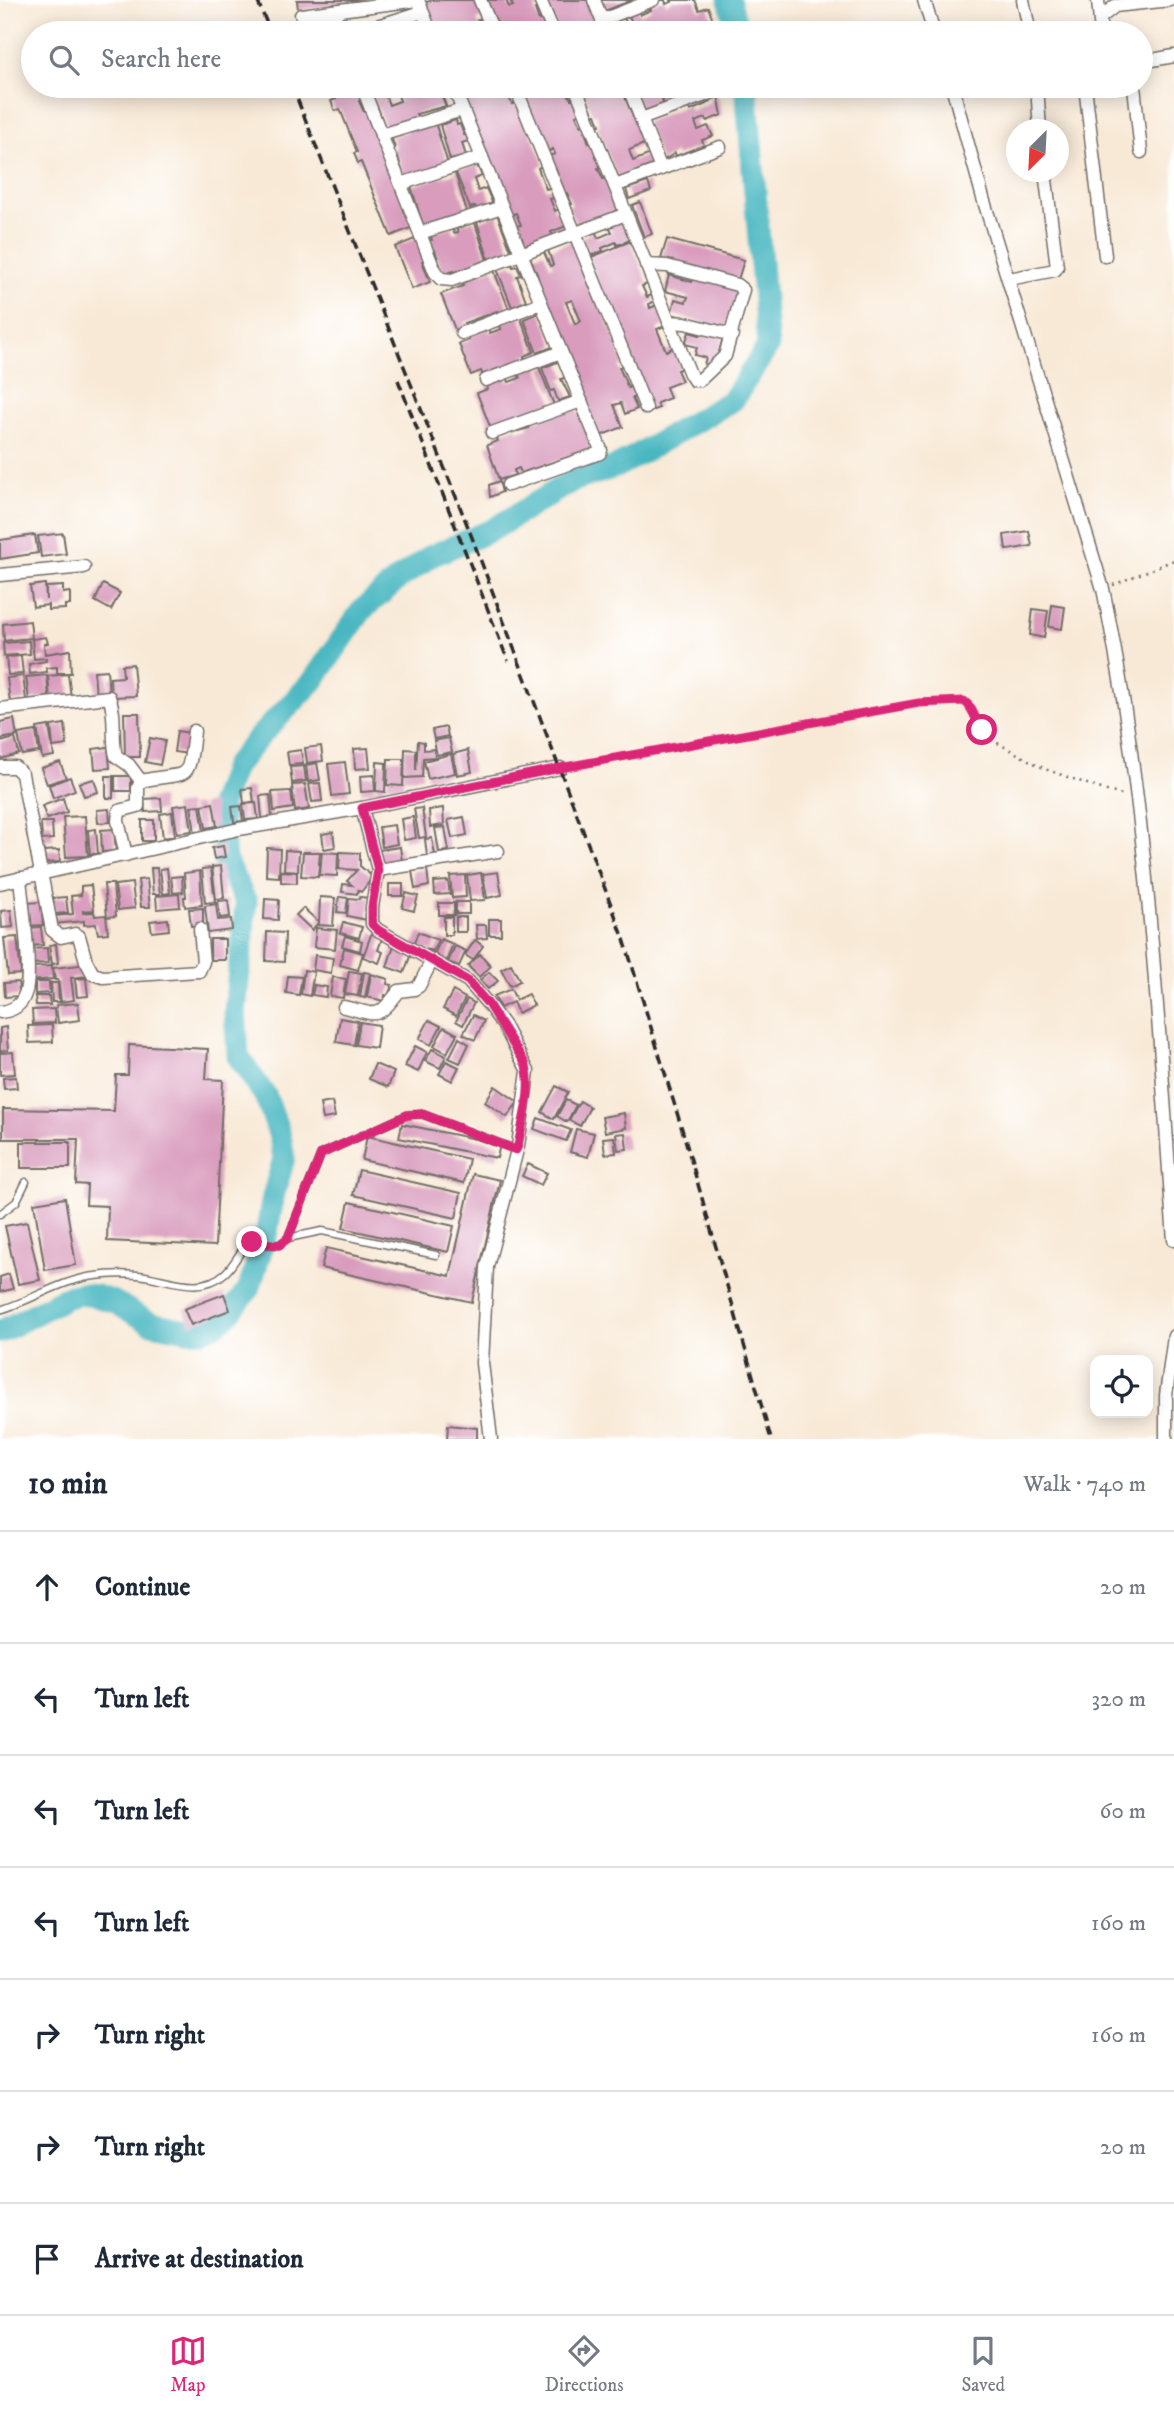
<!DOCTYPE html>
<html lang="en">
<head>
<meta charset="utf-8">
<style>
	body { margin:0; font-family:"IM FELL DW Pica",serif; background:#f2f2f3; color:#1f2937 }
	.controls { position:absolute; right:21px; bottom:21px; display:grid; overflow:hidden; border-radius:14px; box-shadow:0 4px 18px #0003 }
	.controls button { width:63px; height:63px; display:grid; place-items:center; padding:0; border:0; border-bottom:2px solid #e0e1e3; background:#fff; color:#1f2937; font:35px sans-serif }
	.compass { position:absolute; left:1006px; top:119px; width:63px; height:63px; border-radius:50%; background:#fff; box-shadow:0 4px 18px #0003; rotate:204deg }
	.stop { position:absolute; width:21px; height:21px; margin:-16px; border:5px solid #db2777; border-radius:50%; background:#fff }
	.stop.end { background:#db2777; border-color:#fff; box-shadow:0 2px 7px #0008 }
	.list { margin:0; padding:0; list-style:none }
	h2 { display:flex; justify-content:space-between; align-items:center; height:91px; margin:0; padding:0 28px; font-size:30px }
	h2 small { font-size:23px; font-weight:400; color:#747a83 }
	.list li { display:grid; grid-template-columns:46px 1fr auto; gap:21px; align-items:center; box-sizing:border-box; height:112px; padding:0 28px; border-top:2px solid #e0e1e3 }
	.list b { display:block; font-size:26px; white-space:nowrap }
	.list em { font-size:23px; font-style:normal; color:#747a83 }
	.icon { flex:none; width:38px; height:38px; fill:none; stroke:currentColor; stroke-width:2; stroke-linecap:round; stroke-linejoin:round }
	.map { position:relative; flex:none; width:1174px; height:1439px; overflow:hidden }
	.search { position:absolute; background:#fff; box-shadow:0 4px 18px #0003; left:21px; right:21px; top:21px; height:77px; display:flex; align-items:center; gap:18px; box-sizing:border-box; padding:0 24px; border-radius:38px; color:#747a83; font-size:26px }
	.sheet { height:875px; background:#fff }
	nav { display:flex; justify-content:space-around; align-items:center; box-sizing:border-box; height:98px; border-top:2px solid #e0e1e3; background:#fff; font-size:19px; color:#747a83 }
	nav a { display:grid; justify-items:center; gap:4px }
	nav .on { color:#db2777 }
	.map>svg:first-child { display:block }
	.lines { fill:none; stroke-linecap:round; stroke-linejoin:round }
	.river { stroke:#48b7c1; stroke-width:23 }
	.building { fill:#d99cbd; fill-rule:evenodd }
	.lane-casing { stroke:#736e67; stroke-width:9 }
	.street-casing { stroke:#736e67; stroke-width:15 }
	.path { stroke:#736e67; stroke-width:2.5; stroke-dasharray:2 5; stroke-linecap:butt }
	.lane { stroke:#fff; stroke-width:6 }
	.street { stroke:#fff; stroke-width:12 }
	.rail { stroke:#2b2b2b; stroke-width:3.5; stroke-dasharray:10 5; stroke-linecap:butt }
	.route { stroke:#db2777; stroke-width:9 }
</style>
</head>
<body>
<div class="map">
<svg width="1174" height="1439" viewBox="0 0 1174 1439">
	<rect width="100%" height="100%" fill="#fff"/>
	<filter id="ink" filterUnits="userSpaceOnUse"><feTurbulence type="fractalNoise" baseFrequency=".0143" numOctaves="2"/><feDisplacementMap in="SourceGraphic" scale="14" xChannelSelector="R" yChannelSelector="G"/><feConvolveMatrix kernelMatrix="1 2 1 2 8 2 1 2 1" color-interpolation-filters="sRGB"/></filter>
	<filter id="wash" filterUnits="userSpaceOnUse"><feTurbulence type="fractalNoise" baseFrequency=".00686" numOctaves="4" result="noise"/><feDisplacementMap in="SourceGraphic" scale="28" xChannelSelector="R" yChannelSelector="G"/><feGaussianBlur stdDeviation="1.57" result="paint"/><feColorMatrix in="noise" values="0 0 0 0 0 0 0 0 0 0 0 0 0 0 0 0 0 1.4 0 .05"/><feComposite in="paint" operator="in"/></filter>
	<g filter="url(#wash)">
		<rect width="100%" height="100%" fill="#f8e9d6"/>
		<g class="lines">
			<!-- river -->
			<g class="river">
				<path d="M729,0L739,33"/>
				<path d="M0,1332L67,1297L80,1294L96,1296L114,1302L151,1323L187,1330H203L213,1326L225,1318L249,1289L267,1231L273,1197L284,1158L280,1136L266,1097L238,1056L235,1011L246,902L225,860L220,806L234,767L260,736L313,681L362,610L397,580L431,556L492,530L572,481L618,466L733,400L768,346L746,86"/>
			</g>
		</g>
		<g id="blocks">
			<!-- building -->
			<g class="building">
				<path d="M297,0H382L298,10Z"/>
				<path d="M432,0H477L484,17L477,20L482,33H437L424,3Z"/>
				<path d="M485,0H506L509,7L513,6L510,0H535L538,8L535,9L539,20L543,19L549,33H499Z"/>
				<path d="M546,0H591L605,33H559Z"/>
				<path d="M598,0H633L602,12Z"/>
				<path d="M662,0H665L666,4L672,2L671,0H695L699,10L708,7L716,28L702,33H611L607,24L624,18L629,29L634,28L628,13L638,9L640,15L651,10L649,5Z"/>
				<path d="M329,16L335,33H310L304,19Z"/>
				<path d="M414,21L419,33H403L401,25Z"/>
				<path d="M331,86H357L362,100L359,101L364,112L367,111L413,227L391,236L361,162L358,163L354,153L357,152L340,109L335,111L331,101L336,99Z"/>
				<path d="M374,86H382L389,105L400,101L395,86H445L447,92L441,94L446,106L416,114L418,117L385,128L378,108L375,110L367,88Z"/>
				<path d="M458,86H504L512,104L518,102L544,165L538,168L546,189L553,187L557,197L550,199L555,211L559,209L566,226L551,232L553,236L525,248L516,226L521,225L516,213L511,215Z"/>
				<path d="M520,86H564L571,99L575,98L581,113L576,115L581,126L586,124L588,130L585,132L589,143L593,141L603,166L598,168L603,179L607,177L620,210L577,227L568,206L572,204L567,193L564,194L549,156L555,154L553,149L547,152Z"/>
				<path d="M581,86H621L633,117L635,116L649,142L629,150L633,161L653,153L657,163L618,179L597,126L600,125L596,114L593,115Z"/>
				<path d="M631,86H705L706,89L675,101L673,96L662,100L664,105L642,113Z"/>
				<path d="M718,95L722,115L707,121L706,118L695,122L698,130L708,126L713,136L702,140L704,145L676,156L675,153L661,162L646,122L688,105L690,111L711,102L709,98Z"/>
				<path d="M456,120L457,125L460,124L464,135H466L468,141L462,143L466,156L450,160L440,125Z"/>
				<path d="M435,122L448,164L404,177L398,157L395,158L392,149L395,148L391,136Z"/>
				<path d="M477,165L482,176L474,179L478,191L486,188L493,204L477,210L475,206L470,208L455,170Z"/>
				<path d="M455,173L467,212L423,226L411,186Z"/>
				<path d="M648,182L651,191L629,199L626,189Z"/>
				<path d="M640,202L652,234L644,237L632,205Z"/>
				<path d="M497,214L512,253L489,261L477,222Z"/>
				<path d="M474,220L487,260L455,273L454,271L443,274L435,250H432L429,240H432L430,233L452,227L454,233L458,232L456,225Z"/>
				<path d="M623,220L630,240L617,245L616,242L602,248L603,251L589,256L582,237L595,231L598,238L612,232L609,226Z"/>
				<path d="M417,238L426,259L422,261L430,282L412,289L395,247Z"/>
				<path d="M667,239L744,260L738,280L661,259Z"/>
				<path d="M574,240L625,365L619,367L628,388L633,386L638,396L632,398L637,409L625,414L621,403L614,405L623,427L600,436L535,278L538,277L530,257L544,252L550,266L553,265L548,250ZM572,300L581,321L575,324L566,302Z"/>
				<path d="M631,241L648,284L642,286L647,297L652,295L655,301L649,304L650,308L657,305L665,326L657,329L666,351L674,347L682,368L677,370L682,381L666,387L670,398L657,403L659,408L651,411L589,258Z"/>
				<path d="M512,264L513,267L517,266L521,275L517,276L526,301L512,307L497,269Z"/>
				<path d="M493,268L510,312L499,316L497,311L464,323L466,328L456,332L441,294L463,286L461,280Z"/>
				<path d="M669,275L692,282L693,277L738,289L727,329L671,314L675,299L686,302L688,297L665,291Z"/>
				<path d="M541,312L555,346L537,353L524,319Z"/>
				<path d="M520,316L534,352L524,356L525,361L484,377L481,371L471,375L459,344L469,340L468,336L489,328L490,333L501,329L500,324Z"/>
				<path d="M702,330L723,337L715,367L704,364L706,358L695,355L697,347L685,344L689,332L700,335Z"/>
				<path d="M560,361L566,377L561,379L570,397L558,401L554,390L551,391L542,368Z"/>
				<path d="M538,365L554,405L491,429L477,393L488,389L486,385L507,377L509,382L520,378L518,373Z"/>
				<path d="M577,408L582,422L586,420L595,448L521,473L519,468L514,470L515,475L499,480L487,445L498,441L495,434L517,427L518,431L529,428L528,423Z"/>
				<path d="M499,481L502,492L490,497L489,485Z"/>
				<path d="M1029,531L1032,546L1006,550L1004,535Z"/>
				<path d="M63,533L66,554L41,557L38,536Z"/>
				<path d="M35,535L38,553L0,559V540Z"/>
				<path d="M45,584L46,600V587L63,586V593L70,592V605H65V609L48,610V605L33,607L30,586Z"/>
				<path d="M103,584L120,593L111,610L95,601Z"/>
				<path d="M1052,605L1065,607L1062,629L1049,627Z"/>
				<path d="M1033,609L1048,611L1044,638L1030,635Z"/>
				<path d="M30,621L32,638L4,641L3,624Z"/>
				<path d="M46,637L48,643L44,644L45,654L70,650L71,673H57V667L46,668L47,672L30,674L29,664L46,661V658L34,659L32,639Z"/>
				<path d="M29,641L30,654L4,656L3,643Z"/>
				<path d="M21,656L23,674L8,675L6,657Z"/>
				<path d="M133,664L136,696L111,697L110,678L123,677L122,665Z"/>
				<path d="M107,670L109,695L96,696L94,671Z"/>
				<path d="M68,674L71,697L50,699L48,676Z"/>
				<path d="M47,675L49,697L29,700L26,677Z"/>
				<path d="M23,676L26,700L10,702L7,678Z"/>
				<path d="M124,713H139L140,757H125Z"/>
				<path d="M14,719L17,736L0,739V722Z"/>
				<path d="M65,724L67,745L53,747L51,726Z"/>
				<path d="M49,726L54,756L42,758L37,728Z"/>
				<path d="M446,727L448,736L434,739L432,730Z"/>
				<path d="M36,731L39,752L22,755L18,734Z"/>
				<path d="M177,731L191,733L189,754L174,752Z"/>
				<path d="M15,738L19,754L0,759V742Z"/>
				<path d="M150,738L165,741L160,765L145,762Z"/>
				<path d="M449,738L452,752L437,755L434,741Z"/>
				<path d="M418,741L424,742V750L434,749L435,757L423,758L422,777L404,778L405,749L416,750V770Z"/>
				<path d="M321,746L323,761L307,763L305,748Z"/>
				<path d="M108,747L110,768L95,769L93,749Z"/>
				<path d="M368,748L370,768L355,769L354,749Z"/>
				<path d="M301,750L303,764L289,765L287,752Z"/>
				<path d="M468,750L472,772L457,775L453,754Z"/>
				<path d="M451,754L455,773L428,779L424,761Z"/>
				<path d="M388,759H404L403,786L387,785Z"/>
				<path d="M60,762L66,778L47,784L41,768Z"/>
				<path d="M345,762L349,794L332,796L328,764Z"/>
				<path d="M377,762L386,763L385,792L376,791Z"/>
				<path d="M317,763L320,780L308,782L306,765Z"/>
				<path d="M304,766L306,781L292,783L290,767Z"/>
				<path d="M374,775L375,791L361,792L360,776Z"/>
				<rect x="106" y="776" width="7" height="22"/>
				<rect x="115" y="776" width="16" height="15"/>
				<path d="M70,777L75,790L53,798L49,785Z"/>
				<path d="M94,779L98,792L84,796L79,783Z"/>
				<path d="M320,783L322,801L312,802L309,784Z"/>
				<path d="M305,784L309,809L295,811L292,785Z"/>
				<path d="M252,788L254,802L244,803L242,789Z"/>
				<path d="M291,791L293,808L274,811L272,792Z"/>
				<path d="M270,795L272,817L262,818L260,796Z"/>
				<path d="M63,798L67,812L47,819L42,806Z"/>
				<path d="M161,798L162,811L145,812L144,799Z"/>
				<path d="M213,803L217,826L206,828L202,805Z"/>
				<path d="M256,803L258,819L245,820L243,804Z"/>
				<path d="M188,804L192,831L177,833L173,806Z"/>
				<path d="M200,805L204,831L195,833L191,806Z"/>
				<path d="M241,806L243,821L234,822L232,807Z"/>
				<path d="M422,808L426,837L419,838L414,809Z"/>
				<path d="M443,808L444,825L430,827L429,810Z"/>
				<path d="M109,809L110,822L98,823L97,810Z"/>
				<path d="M172,812L175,836L163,838L160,814Z"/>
				<path d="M85,816L88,856L66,857L63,817Z"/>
				<path d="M413,817L416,838L404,840L401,819Z"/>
				<path d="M464,817L467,835L452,838L448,820Z"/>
				<rect x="142" y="820" width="12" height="21"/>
				<path d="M41,822H52L53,839L42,840Z"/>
				<path d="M394,825L397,844L382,847L379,827Z"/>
				<path d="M445,827L449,851L439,852L435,828Z"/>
				<path d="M96,829L98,854H90L88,830Z"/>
				<path d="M114,829L116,851L102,852L101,830Z"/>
				<path d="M333,832L335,847L324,849L322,834Z"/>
				<path d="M432,838L435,855L427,856L425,839Z"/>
				<path d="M223,846L225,857L214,859L212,848Z"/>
				<path d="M400,847L402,861L381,864L379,850Z"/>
				<path d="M267,848L280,849L279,877L266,876Z"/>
				<path d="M59,850L60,862L45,863L44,851Z"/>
				<path d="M285,850L299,851L298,871L284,870Z"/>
				<path d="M303,852H320L318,877L301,876Z"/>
				<path d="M322,852L338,853L337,876L320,875Z"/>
				<path d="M340,852L360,853V866L373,877L361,892L358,890L357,894L342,892L343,884L352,885L347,881L357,870L339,869Z"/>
				<path d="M221,866L224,898L216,899L212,867Z"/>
				<path d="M151,868H157L160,894H153Z"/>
				<path d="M167,868L170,893L163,894L160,869Z"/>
				<path d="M211,868L215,902L205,903L202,869Z"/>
				<path d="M427,869L429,886L415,889L412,871Z"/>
				<path d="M200,871L202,905L185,907L184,897H186L184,873Z"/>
				<path d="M281,871L297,872V883L281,882Z"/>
				<path d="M498,872L502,895L487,898L483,874Z"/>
				<path d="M481,873L485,900L470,901L467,875Z"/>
				<path d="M465,875L466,897L452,898L450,876Z"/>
				<path d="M182,876L183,892L173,893L171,877Z"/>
				<path d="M147,879L150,907H141L138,880Z"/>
				<path d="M448,881L450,894L435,895L434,882Z"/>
				<path d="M132,883L135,908L118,910L115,885Z"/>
				<path d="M104,884H113L116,916L107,917Z"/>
				<rect x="389" y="884" width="14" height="12"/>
				<path d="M91,885L94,910L83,911V913L94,912L95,916L106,915L108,933L98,934L96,924L84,925V921L54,924L53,916L73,914L71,896L81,895V886Z"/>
				<path d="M406,893L418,896L414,911L402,908Z"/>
				<path d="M179,894L180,907L157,909L156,896Z"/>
				<path d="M66,897L68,913L55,914L53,898Z"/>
				<path d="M320,897L335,898L333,926L318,925L319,922L312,930L296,915L303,908L319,922Z"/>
				<path d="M339,897L348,898L346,913L337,912Z"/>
				<path d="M360,897L370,898L367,920L347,916L349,898L359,899Z"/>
				<path d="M265,899L279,900L278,920L264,919Z"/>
				<path d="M228,900L230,917L220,918L218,901Z"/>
				<path d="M41,902L43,925L28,926L25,903Z"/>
				<rect x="456" y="902" width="13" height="12"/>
				<rect x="439" y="903" width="15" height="12"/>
				<path d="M216,904L218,920L231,919L232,930L208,933L205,906Z"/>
				<path d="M203,908V925L191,926L189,909Z"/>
				<path d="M11,910L13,927L2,928L1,911Z"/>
				<rect x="444" y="917" width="8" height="18"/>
				<rect x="456" y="917" width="10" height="15"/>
				<path d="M168,919L169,930L152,932L150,921Z"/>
				<rect x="489" y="919" width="12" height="16"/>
				<path d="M343,922L362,927L359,938L340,933Z"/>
				<path d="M476,925H486L487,938L477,939Z"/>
				<path d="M41,927L43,945L30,946L28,928Z"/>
				<path d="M316,928L337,930L335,949L314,947Z"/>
				<path d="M267,932L285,933L284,962L266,961Z"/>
				<path d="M372,932L383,936L378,950L383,952L379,963L363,957Z"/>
				<path d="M418,932L438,940L433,951L413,946Z"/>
				<path d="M345,936L362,941L360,951L342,946Z"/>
				<path d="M17,937L21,974L8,975L4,938Z"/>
				<rect x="210" y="939" width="15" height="21"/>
				<path d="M441,939L453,944L446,962L433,957Z"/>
				<path d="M475,940L483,946L473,960L465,955Z"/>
				<path d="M56,944L58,963L52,964L49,945Z"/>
				<path d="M394,945L412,951L404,973L387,967Z"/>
				<path d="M455,946L466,951L459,966L448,962Z"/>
				<path d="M47,948L48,963L31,964L30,949Z"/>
				<path d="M344,948L363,953L358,970L340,965Z"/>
				<path d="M480,954L491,966L479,977L468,966Z"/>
				<path d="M315,955L333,958L331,973L313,970Z"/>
				<path d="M88,964L89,976L71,978L74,1000L61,1002L58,980H55L53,968Z"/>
				<path d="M511,964L520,981L510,986L501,969Z"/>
				<path d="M52,966L53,979L31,981L30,967Z"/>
				<path d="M304,970L314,972L310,996L301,994Z"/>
				<path d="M349,971L362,973L358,996L345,994Z"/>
				<path d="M364,972L370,973L365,998L360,997Z"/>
				<path d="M489,972L498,981L488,989L480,980Z"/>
				<path d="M371,974L388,979L387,984L392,985L388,996L385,995L384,1001L367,997Z"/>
				<path d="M288,976L302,977L299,995L286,993Z"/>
				<path d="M333,977L346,979L343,998L330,996Z"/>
				<path d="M86,978L88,996L77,997L75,979Z"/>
				<path d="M18,982L20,996L5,997L4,983Z"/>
				<path d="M35,982H49L50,993L35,994Z"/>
				<path d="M51,983H58L59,1002H52Z"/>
				<path d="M314,985L327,987L326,997L312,995Z"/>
				<path d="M511,989L516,1000L528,994L534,1005L518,1013L513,1002L500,1008L494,996Z"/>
				<path d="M453,991L465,998L456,1016L443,1009Z"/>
				<path d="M35,996H49L50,1005H36Z"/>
				<path d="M467,999L474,1003L463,1025L456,1021Z"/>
				<path d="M78,1003L80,1020L58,1023L56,1005Z"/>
				<path d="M54,1009L55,1023L33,1024L32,1010Z"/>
				<path d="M473,1015L484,1021L475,1040L463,1034Z"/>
				<path d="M340,1018L358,1021L354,1045L336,1042Z"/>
				<path d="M429,1020L441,1026L431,1045L419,1039Z"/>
				<path d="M360,1022L379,1025L376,1048L356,1045Z"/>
				<path d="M52,1025L53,1042L29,1043L28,1026Z"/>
				<path d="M6,1027L8,1050L0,1051V1028Z"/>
				<path d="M444,1027L457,1034L447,1053L434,1046Z"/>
				<path d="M459,1038L469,1044L460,1063L449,1058Z"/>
				<path d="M129,1045L208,1049L206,1079L223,1080L215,1246L107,1241L108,1206L86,1205L87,1185L76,1184L78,1139H3V1109L114,1111L116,1075H128Z"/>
				<path d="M415,1046L427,1052L418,1072L405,1066Z"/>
				<path d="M432,1049L446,1056L440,1068L425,1061Z"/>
				<path d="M13,1052L15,1074L0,1075V1053Z"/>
				<path d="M446,1061L459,1067L452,1081L439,1074Z"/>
				<path d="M375,1064L394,1072L388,1087L369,1079Z"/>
				<path d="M16,1077L17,1088L4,1089L3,1078Z"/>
				<path d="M495,1086L518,1102L507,1117L485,1102Z"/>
				<path d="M556,1086L568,1092L554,1119L542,1112Z"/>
				<path d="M566,1100L576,1105L567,1122L557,1116Z"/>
				<path d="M580,1101L590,1107L580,1126L569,1120Z"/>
				<path d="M332,1102L335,1117L323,1119L320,1104Z"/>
				<path d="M624,1113L626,1128L605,1132L602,1117Z"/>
				<path d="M538,1118L571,1130L566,1141L534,1129Z"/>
				<path d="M402,1124L500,1144L497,1158L399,1138Z"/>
				<path d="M576,1129L594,1133L588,1157L570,1152Z"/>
				<path d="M625,1133L627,1149L618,1150L616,1134Z"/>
				<path d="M367,1136L469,1159L464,1183L362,1160Z"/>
				<path d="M614,1137L616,1153L605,1154L603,1138Z"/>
				<rect x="21" y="1142" width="49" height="26"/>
				<path d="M528,1164L547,1173L541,1185L522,1176Z"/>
				<path d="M359,1170L461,1193L456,1218L353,1195Z"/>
				<path d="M473,1174L500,1180L472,1302L321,1268L326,1248L450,1276Z"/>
				<path d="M65,1198L76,1265L45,1270L34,1203Z"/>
				<path d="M349,1202L454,1226L448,1252L343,1228Z"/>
				<path d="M27,1222L40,1280L18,1284L5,1226Z"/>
				<path d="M9,1274L13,1289L0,1292V1277Z"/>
				<path d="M224,1294L230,1310L191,1325L184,1309Z"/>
				<path d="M448,1425L477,1428V1439H447Z"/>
			</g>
		</g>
	</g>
	<g filter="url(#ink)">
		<use href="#blocks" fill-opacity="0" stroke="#736e67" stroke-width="2"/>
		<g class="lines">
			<!-- lane casing -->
			<g class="lane-casing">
				<g id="lane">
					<path d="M0,1214L16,1202L26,1182"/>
					<path d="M288,1238L321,1154L407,1115L422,1114L517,1150"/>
					<path d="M0,1310C33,1300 61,1280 95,1276C109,1274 124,1274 138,1275C167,1278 200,1296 225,1273C234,1265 239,1252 248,1243L279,1245L288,1238L322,1231L436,1255"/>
				</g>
			</g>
			<!-- street casing -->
			<g class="street-casing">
				<g id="street">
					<path d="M480,0L494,33"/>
					<path d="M540,0L554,33"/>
					<path d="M594,0L607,33"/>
					<path d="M924,0L934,33"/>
					<path d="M1023,0L1030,33"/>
					<path d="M1098,0L1101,33"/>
					<path d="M333,11L342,33"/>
					<path d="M301,15L418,0L431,33"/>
					<path d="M1100,18L1115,6L1170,0"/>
					<path d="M602,20L653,0"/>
					<path d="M355,33L422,12"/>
					<path d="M1141,62L1174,56"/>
					<path d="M362,86L435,272L441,279L452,280L626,214"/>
					<path d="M453,86L601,450L600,453L508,485"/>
					<path d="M515,86L646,408"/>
					<path d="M575,86C613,182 651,278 690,374L694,380H700L725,356L743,290L737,285L667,266L646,265"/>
					<path d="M628,86L661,169"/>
					<path d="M952,86L983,198L1103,589C1148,803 1158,1023 1174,1240"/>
					<path d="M1037,86L1040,130"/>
					<path d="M1085,86L1105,256"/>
					<path d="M1134,86L1141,152"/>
					<path d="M641,119L719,90"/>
					<path d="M381,135L462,110"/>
					<path d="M401,184L482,157"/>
					<path d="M615,186L720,147"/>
					<path d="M420,233L502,207"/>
					<path d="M1009,279L1055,270L1057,267L1045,172"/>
					<path d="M669,322L685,323L732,335"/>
					<path d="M462,333L541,303"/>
					<path d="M486,380L561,352"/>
					<path d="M492,433L581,401"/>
					<path d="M0,575L84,567"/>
					<path d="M0,709L109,697C117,716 111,737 116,756L129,765L141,781"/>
					<path d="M0,767H15L22,774L52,930L61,937L75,934L79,936L86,961L93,974L103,977L199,971L203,962L200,929"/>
					<path d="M362,808L378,870L372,907V924L378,930L468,981L488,1004L504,1026L528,1071L518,1146L487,1267L482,1363L491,1439"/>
					<path d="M126,855L118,821L119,811L138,806V788L141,781C189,770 188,787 194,731"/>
					<path d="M378,870L498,851"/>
					<path d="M0,883L239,829L362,808L560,768"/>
					<path d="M344,1007C378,1015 377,1020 399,991L414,989L419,986L432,960"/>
					<path d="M0,1012C12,1011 21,1006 25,994C33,976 22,902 20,878"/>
					<path d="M1166,1439V1395L1174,1336"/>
				</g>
			</g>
			<!-- path -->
			<g class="path">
				<path d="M1113,585L1174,560"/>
				<path d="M570,767L919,703L955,700L969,704L976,722L992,740L1045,769L1107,791L1126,796"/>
			</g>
			<!-- lane -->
			<use href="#lane" class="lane"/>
			<!-- street -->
			<use href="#street" class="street"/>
			<!-- rail -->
			<g class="rail">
				<path d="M257,0L271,33"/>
				<path d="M292,86L468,527L624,939L685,1139L771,1439"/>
				<path d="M398,380L508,661"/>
			</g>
		</g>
	</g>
	<g class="lines" filter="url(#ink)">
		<!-- route -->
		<path class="route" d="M252,1242L279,1245L288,1238L321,1154L407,1115L422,1114L516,1150L518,1146C522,1122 534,1088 525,1063L488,1004L468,981L378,930L372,924V907L378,870L362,808L560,768L919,703L964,701C973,707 975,720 982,730"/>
	</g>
</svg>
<div class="controls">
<button><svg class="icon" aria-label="locate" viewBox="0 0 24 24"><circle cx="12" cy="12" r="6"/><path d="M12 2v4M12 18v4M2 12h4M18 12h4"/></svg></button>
</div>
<svg class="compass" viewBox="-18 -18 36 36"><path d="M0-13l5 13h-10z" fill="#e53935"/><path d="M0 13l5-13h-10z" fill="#747a83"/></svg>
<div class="stop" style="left:982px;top:730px"></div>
<div class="stop end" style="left:252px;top:1242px"></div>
<div class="search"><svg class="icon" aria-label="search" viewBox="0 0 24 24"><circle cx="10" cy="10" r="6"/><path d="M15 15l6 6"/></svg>Search here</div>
</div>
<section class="sheet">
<h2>10 min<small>Walk · 740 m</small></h2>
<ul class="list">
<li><svg class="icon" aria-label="ahead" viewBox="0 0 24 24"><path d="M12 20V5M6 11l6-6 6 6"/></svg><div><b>Continue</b></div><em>20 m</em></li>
<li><svg class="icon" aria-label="left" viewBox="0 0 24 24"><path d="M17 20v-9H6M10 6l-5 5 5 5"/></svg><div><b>Turn left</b></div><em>320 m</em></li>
<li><svg class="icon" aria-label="left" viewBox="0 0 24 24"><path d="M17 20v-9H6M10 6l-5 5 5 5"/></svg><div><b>Turn left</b></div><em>60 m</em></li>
<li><svg class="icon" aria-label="left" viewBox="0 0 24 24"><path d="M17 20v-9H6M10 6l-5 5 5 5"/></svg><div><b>Turn left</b></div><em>160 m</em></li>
<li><svg class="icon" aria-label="right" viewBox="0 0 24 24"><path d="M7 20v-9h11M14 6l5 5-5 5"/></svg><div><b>Turn right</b></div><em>160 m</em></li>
<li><svg class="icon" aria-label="right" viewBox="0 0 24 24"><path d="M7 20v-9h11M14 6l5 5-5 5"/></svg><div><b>Turn right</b></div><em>20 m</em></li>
<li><svg class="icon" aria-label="arrive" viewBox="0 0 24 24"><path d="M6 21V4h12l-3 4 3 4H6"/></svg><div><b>Arrive at destination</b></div></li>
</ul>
</section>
<nav>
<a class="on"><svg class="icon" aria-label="map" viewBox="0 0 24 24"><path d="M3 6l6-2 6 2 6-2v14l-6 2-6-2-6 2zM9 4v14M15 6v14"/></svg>Map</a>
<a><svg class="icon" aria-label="directions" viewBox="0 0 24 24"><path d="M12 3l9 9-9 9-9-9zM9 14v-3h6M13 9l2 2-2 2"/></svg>Directions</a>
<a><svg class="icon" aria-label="saved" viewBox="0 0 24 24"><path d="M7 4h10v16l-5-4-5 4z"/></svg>Saved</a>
</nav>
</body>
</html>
